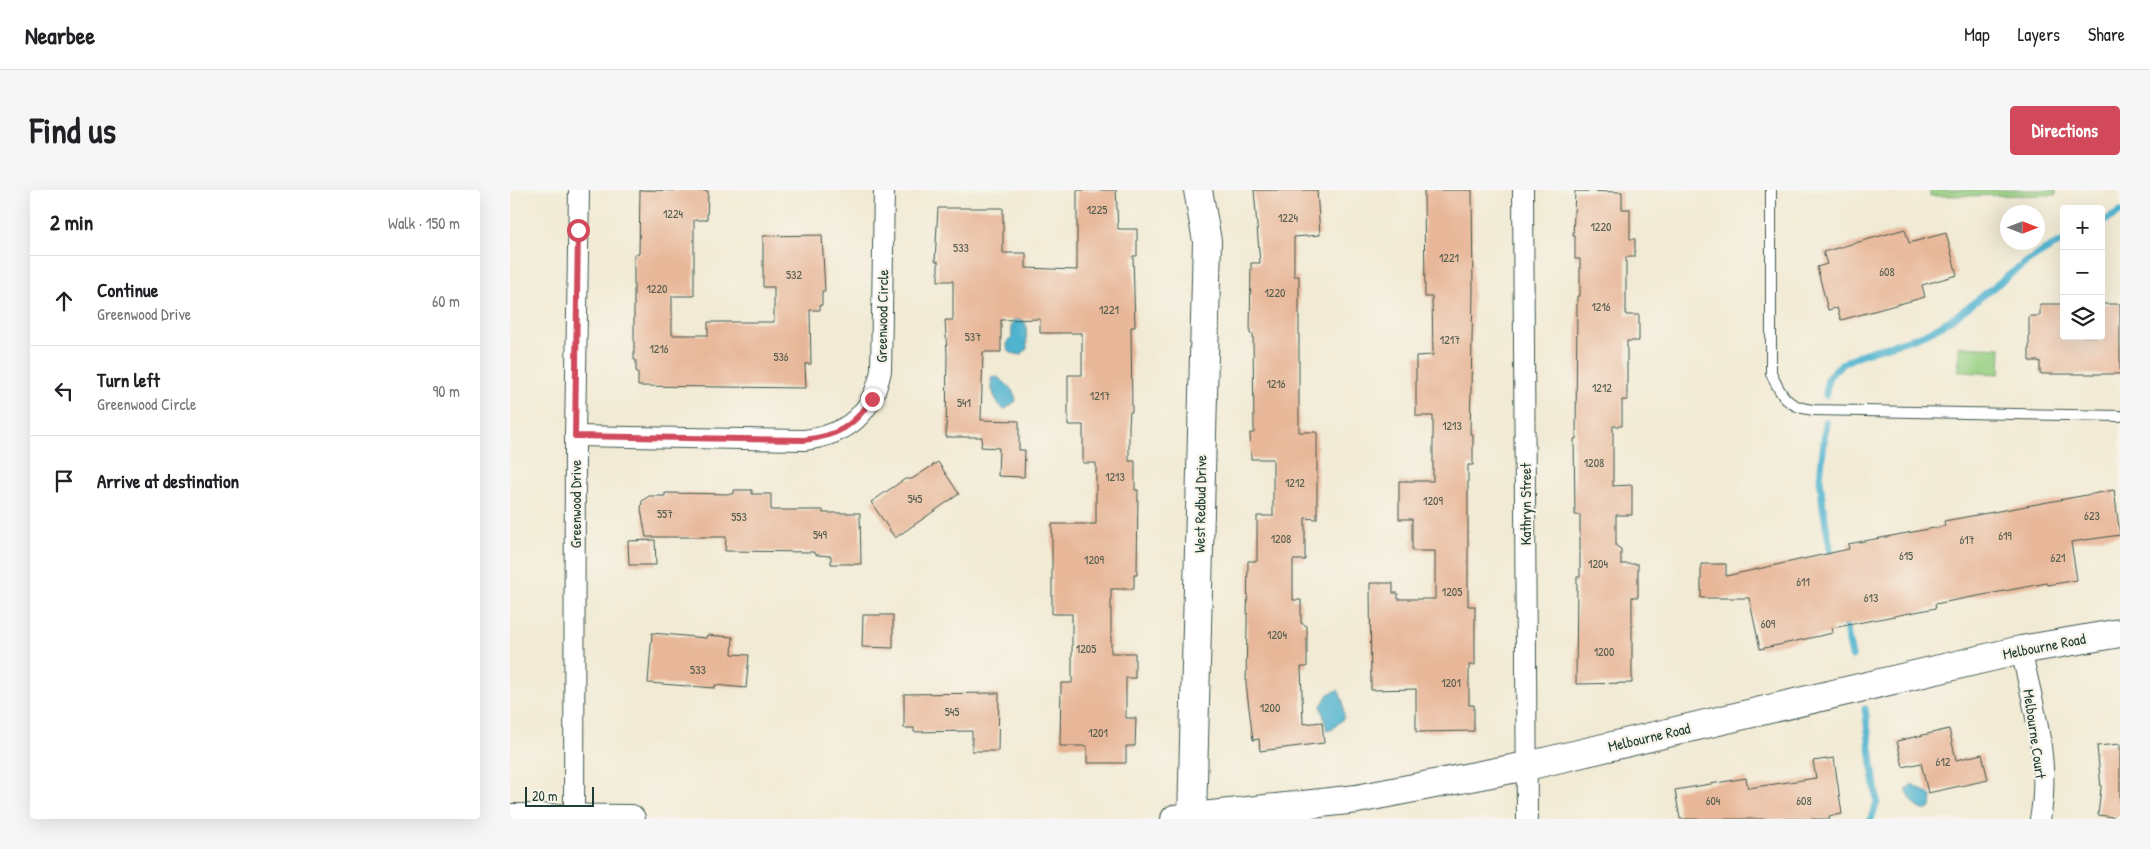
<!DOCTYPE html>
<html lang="en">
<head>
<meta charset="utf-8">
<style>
	body { margin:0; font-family:"Patrick Hand",sans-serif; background:#f6f6f6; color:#202124 }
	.controls { position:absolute; right:15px; top:15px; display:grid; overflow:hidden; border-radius:5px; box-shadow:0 5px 20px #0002 }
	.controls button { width:45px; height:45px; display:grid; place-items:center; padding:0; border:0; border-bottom:1px solid #e0e0e0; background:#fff; color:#202124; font:25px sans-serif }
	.compass { position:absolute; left:1490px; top:15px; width:45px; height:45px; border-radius:50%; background:#fff; box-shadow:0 5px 20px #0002; rotate:90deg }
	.scale { position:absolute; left:15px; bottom:12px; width:69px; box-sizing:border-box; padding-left:5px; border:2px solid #1f3d34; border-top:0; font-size:14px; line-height:18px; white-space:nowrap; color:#1f3d34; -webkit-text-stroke:4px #f7f3e8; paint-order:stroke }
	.stop { position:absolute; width:15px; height:15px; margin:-11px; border:4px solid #d1495b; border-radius:50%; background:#fff }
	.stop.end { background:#d1495b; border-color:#fff; box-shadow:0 1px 5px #0008 }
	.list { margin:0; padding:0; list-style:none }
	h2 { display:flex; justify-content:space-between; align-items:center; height:65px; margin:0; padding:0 20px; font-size:21px }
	h2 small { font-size:16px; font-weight:400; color:#757577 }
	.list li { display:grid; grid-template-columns:32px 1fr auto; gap:15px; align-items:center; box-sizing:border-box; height:90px; padding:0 20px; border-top:1px solid #e0e0e0 }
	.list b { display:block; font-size:19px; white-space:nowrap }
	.list p { margin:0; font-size:16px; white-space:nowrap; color:#757577 }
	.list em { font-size:16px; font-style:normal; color:#757577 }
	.icon { flex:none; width:28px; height:28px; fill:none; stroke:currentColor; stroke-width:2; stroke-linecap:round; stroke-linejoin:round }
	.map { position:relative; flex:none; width:1610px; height:629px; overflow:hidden; border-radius:5px }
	header { display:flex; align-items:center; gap:30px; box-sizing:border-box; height:70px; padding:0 25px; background:#fff; border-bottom:1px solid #e0e0e0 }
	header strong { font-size:24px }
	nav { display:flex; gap:28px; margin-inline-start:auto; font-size:18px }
	.intro { display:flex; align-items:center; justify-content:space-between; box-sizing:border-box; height:120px; padding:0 30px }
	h1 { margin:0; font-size:35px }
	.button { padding:12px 22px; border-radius:5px; background:#d1495b; color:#fff; font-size:18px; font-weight:700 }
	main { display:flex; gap:30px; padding:0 30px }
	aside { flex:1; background:#fff; border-radius:5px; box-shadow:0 5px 20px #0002 }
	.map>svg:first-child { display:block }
	.green { fill:#96cf82; stroke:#5a865b }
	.water { fill:#50b3cf; stroke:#387882 }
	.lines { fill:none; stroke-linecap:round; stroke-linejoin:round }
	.stream { stroke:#50b3cf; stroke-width:7 }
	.building { fill:#e8b799 }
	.lane-casing { stroke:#3e574c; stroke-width:12 }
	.street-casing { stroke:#3e574c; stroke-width:22 }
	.secondary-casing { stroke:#3e574c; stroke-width:30 }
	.lane { stroke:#fff; stroke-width:10 }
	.street { stroke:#fff; stroke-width:20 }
	.secondary { stroke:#fff; stroke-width:28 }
	.route { stroke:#d1495b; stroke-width:6 }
	.labels { text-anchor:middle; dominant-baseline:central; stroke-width:4.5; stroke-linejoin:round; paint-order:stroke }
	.number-label { font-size:12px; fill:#515c4d }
	.street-label { font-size:15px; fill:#1f3d34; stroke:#f7f3e8 }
</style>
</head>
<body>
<header>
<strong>Nearbee</strong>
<nav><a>Map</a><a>Layers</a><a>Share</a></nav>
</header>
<div class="intro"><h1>Find us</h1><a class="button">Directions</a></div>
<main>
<aside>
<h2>2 min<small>Walk · 150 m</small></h2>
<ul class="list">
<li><svg class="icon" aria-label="ahead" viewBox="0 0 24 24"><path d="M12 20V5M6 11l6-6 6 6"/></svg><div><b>Continue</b><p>Greenwood Drive</p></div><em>60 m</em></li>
<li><svg class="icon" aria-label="left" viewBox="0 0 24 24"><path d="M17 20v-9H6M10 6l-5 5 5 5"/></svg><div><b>Turn left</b><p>Greenwood Circle</p></div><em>90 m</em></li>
<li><svg class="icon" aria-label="arrive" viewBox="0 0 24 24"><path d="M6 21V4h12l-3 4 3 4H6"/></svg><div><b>Arrive at destination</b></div></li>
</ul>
</aside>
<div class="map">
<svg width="1610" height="629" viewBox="0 0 1610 629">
	<rect width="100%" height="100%" fill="#f7f3e8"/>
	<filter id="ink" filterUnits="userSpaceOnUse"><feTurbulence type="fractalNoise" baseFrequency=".02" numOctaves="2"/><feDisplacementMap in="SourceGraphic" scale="10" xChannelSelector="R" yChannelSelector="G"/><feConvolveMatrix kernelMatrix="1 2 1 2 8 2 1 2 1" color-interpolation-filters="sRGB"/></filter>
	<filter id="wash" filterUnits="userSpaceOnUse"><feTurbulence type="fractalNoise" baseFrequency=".0096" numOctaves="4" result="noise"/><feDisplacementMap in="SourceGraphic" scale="20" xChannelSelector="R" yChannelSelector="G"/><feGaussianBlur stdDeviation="1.12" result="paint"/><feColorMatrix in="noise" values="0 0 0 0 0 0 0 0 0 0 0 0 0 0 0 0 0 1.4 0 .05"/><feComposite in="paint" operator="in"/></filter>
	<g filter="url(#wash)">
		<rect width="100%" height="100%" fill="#f1ead4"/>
		<!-- green -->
		<g class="green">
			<path d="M1420,0H1546V5L1420,6Z"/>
			<path d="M1449,156L1491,158L1490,184L1449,182Z"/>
		</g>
		<!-- water -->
		<g class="water">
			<path d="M504,129H512L516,134L517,159L511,165L501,163C495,158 496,152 502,147L501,137Z"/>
			<path d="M487,187C496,193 505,200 506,211L494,220C485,212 481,200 481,188Z"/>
			<path d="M828,500L833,511L834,528L823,539L817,541L811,516L818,504Z"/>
			<path d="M1402,594L1422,606L1421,618C1410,626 1400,609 1396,600Z"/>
		</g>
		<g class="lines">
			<!-- stream -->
			<g class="stream">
				<path d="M1591,33L1610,22"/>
				<path d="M1316,205C1317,200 1316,191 1319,187C1336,161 1388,156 1415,144C1466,120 1502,73 1554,51"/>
				<path d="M1316,232L1310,288L1313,317L1322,370"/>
				<path d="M1334,427L1342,466"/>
				<path d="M1355,519L1367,612L1361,629"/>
			</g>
		</g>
		<g id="blocks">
			<!-- building -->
			<g class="building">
				<path d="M130,0L198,1L197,30H184V106H162V145H198V132H264V97H253V46L312,45L315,101H312V115H310V120H300L301,174H295L296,198L128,196V182L126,181V170H124V64H129Z"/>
				<path d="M567,0H606L608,39H627V66H623L625,137H621L622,222H620L619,235V271H625V300H628L627,385H624V399H601V463H625V488H616V528H626L625,556H616V573H577V556H550L551,493H562V424H542V334H586V273H573V235H558V185H572V143H530V129L491,130V162H473L471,230L509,231V260H515L514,287L488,286L489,258L471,257L472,247H436L437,163L435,130H443V91H428V71H425L428,18H493V63H516V78L567,80Z"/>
				<path d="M744,0H807L810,45L784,47V86H789V242H807V329L795,328V370H783V410H791V433L797,436V477H791L793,534L812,532L814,553L750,561L749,549L743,550L736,494L738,371H747V326H763V269H741L740,243H744L743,144H740L741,73H750Z"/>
				<path d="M914,0H962L963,102L960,244H963V275H958V416H965V475H959V515H964V541L906,542V499L861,500L860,393H883V403H888V409H925V361H902V329H889V291H923V226H906V166L923,165L922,107H915Z"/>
				<path d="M1065,1L1112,2V19H1120V49H1125V67H1116V125H1129V151H1117V210H1112V236H1103V296L1122,295V325H1106V356L1111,359V374H1128V407H1122V493L1066,494L1067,387H1070V325H1065L1064,249H1066L1067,106H1070V69H1065V46H1063Z"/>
				<path d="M1395,39L1399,53L1436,43L1447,85L1412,95L1415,107L1331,130L1327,118L1318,120L1307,77L1317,74L1313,62Z"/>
				<path d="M1530,114H1554V146H1591V114H1610V184H1530V171H1519V126H1530Z"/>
				<path d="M428,272L449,304L385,348L361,312L395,289H402Z"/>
				<path d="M224,300H242V304H261V320H313V323H350L351,374H321V366L307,365L303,362L215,361L216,347H136L131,319L132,311L139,306H155V303L224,304Z"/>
				<path d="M1604,300L1610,345L1561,352L1567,390L1538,395L1537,393L1425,414L1426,418L1322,438L1323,443L1250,459L1239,408H1191V374H1216V386L1339,359L1338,354L1435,336L1434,331Z"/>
				<path d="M145,350L146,375H119L118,351Z"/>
				<path d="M353,425H383V458L352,457Z"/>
				<path d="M142,443L196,448L197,445L223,447L222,464L239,465L236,498L205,495V498L138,493Z"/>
				<path d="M489,503L488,561H462V541L404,542V538H394V504Z"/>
				<path d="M1439,539L1446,570L1472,564L1478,590L1418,603L1411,573L1393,577L1387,551Z"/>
				<path d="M1610,554V628L1588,625L1591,598L1587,556Z"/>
				<path d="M1324,568L1332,624L1319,626L1320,629H1170L1165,600L1236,588L1238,598L1306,588L1303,571Z"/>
			</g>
		</g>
	</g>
	<g filter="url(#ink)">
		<use href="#blocks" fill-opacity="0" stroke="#3e574c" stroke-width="1"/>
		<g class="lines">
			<!-- lane casing -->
			<g class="lane-casing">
				<path id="lane" d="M1261,0V183C1271,206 1277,217 1303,220L1610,226"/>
			</g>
			<!-- street casing -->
			<g class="street-casing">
				<g id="street">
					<path d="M1013,0L1017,629"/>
					<path d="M65,246L294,250C337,245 362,224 371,181L374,0"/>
					<path d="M1511,460C1523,514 1541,573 1530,629"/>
					<path d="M64,629L65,246L69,0"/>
				</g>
			</g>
			<!-- secondary casing -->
			<g class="secondary-casing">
				<g id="secondary">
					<path d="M0,628L121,629"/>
					<path d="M665,629L847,609L1017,576L1511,460L1610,443"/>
					<path d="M682,629L697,51L688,0"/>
				</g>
			</g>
			<!-- lane -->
			<use href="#lane" class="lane"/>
			<!-- street -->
			<use href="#street" class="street"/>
			<!-- secondary -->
			<use href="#secondary" class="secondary"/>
		</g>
	</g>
	<g class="lines" filter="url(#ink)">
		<!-- route -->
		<path class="route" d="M68,40L65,246L294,250C327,246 343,237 362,209"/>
	</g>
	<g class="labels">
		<!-- number labels -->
		<g class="number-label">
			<text x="587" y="19">1225</text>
			<text x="163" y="23">1224</text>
			<text x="778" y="27">1224</text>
			<text x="1091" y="36">1220</text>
			<text x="451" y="57">533</text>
			<text x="939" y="67">1221</text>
			<text x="1377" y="81">608</text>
			<text x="284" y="84">532</text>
			<text x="147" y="98">1220</text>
			<text x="765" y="102">1220</text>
			<text x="1091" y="116">1216</text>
			<text x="599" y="119">1221</text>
			<text x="463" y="146">537</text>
			<text x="940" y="149">1217</text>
			<text x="149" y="158">1216</text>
			<text x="271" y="166">536</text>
			<text x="766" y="193">1216</text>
			<text x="1092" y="197">1212</text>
			<text x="590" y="205">1217</text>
			<text x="454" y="212">541</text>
			<text x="942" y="235">1213</text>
			<text x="1084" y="272">1208</text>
			<text x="605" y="286">1213</text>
			<text x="785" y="292">1212</text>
			<text x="405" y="308">545</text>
			<text x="923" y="310">1209</text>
			<text x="155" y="323">557</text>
			<text x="1582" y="325">623</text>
			<text x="229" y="326">553</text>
			<text x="310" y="344">549</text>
			<text x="1495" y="345">619</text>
			<text x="771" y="348">1208</text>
			<text x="1457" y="349">617</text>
			<text x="1396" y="365">615</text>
			<text x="1548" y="367">621</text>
			<text x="584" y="369">1209</text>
			<text x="1088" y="373">1204</text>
			<text x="1293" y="391">611</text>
			<text x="942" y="401">1205</text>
			<text x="1361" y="407">613</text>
			<text x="1258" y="433">609</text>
			<text x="767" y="444">1204</text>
			<text x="576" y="458">1205</text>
			<text x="1094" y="461">1200</text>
			<text x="188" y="479">533</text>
			<text x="941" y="492">1201</text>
			<text x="760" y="517">1200</text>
			<text x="442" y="521">545</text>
			<text x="588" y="542">1201</text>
			<text x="1433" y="571">612</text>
			<text x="1203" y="610">604</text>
			<text x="1294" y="610">608</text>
		</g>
		<!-- street labels -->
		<g class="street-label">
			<text transform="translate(372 126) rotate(-89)">Greenwood Circle</text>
			<text transform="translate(65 314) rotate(-90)">Greenwood Drive</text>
			<text transform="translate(690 314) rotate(-89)">West Redbud Drive</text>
			<text transform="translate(1015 314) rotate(-90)">Kathryn Street</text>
			<text transform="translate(1534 456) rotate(-11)">Melbourne Road</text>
			<text transform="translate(1525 544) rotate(82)">Melbourne Court</text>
			<text transform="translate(1139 547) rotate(-13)">Melbourne Road</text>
		</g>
	</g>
</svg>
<div class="controls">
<button>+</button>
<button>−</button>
<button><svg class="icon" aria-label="layers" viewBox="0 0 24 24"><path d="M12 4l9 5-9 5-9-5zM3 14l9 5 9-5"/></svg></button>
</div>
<svg class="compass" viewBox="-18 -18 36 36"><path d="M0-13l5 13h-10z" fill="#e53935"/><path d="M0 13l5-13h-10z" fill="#757577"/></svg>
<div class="scale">20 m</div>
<div class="stop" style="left:68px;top:40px"></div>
<div class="stop end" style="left:362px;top:209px"></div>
</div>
</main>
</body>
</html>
